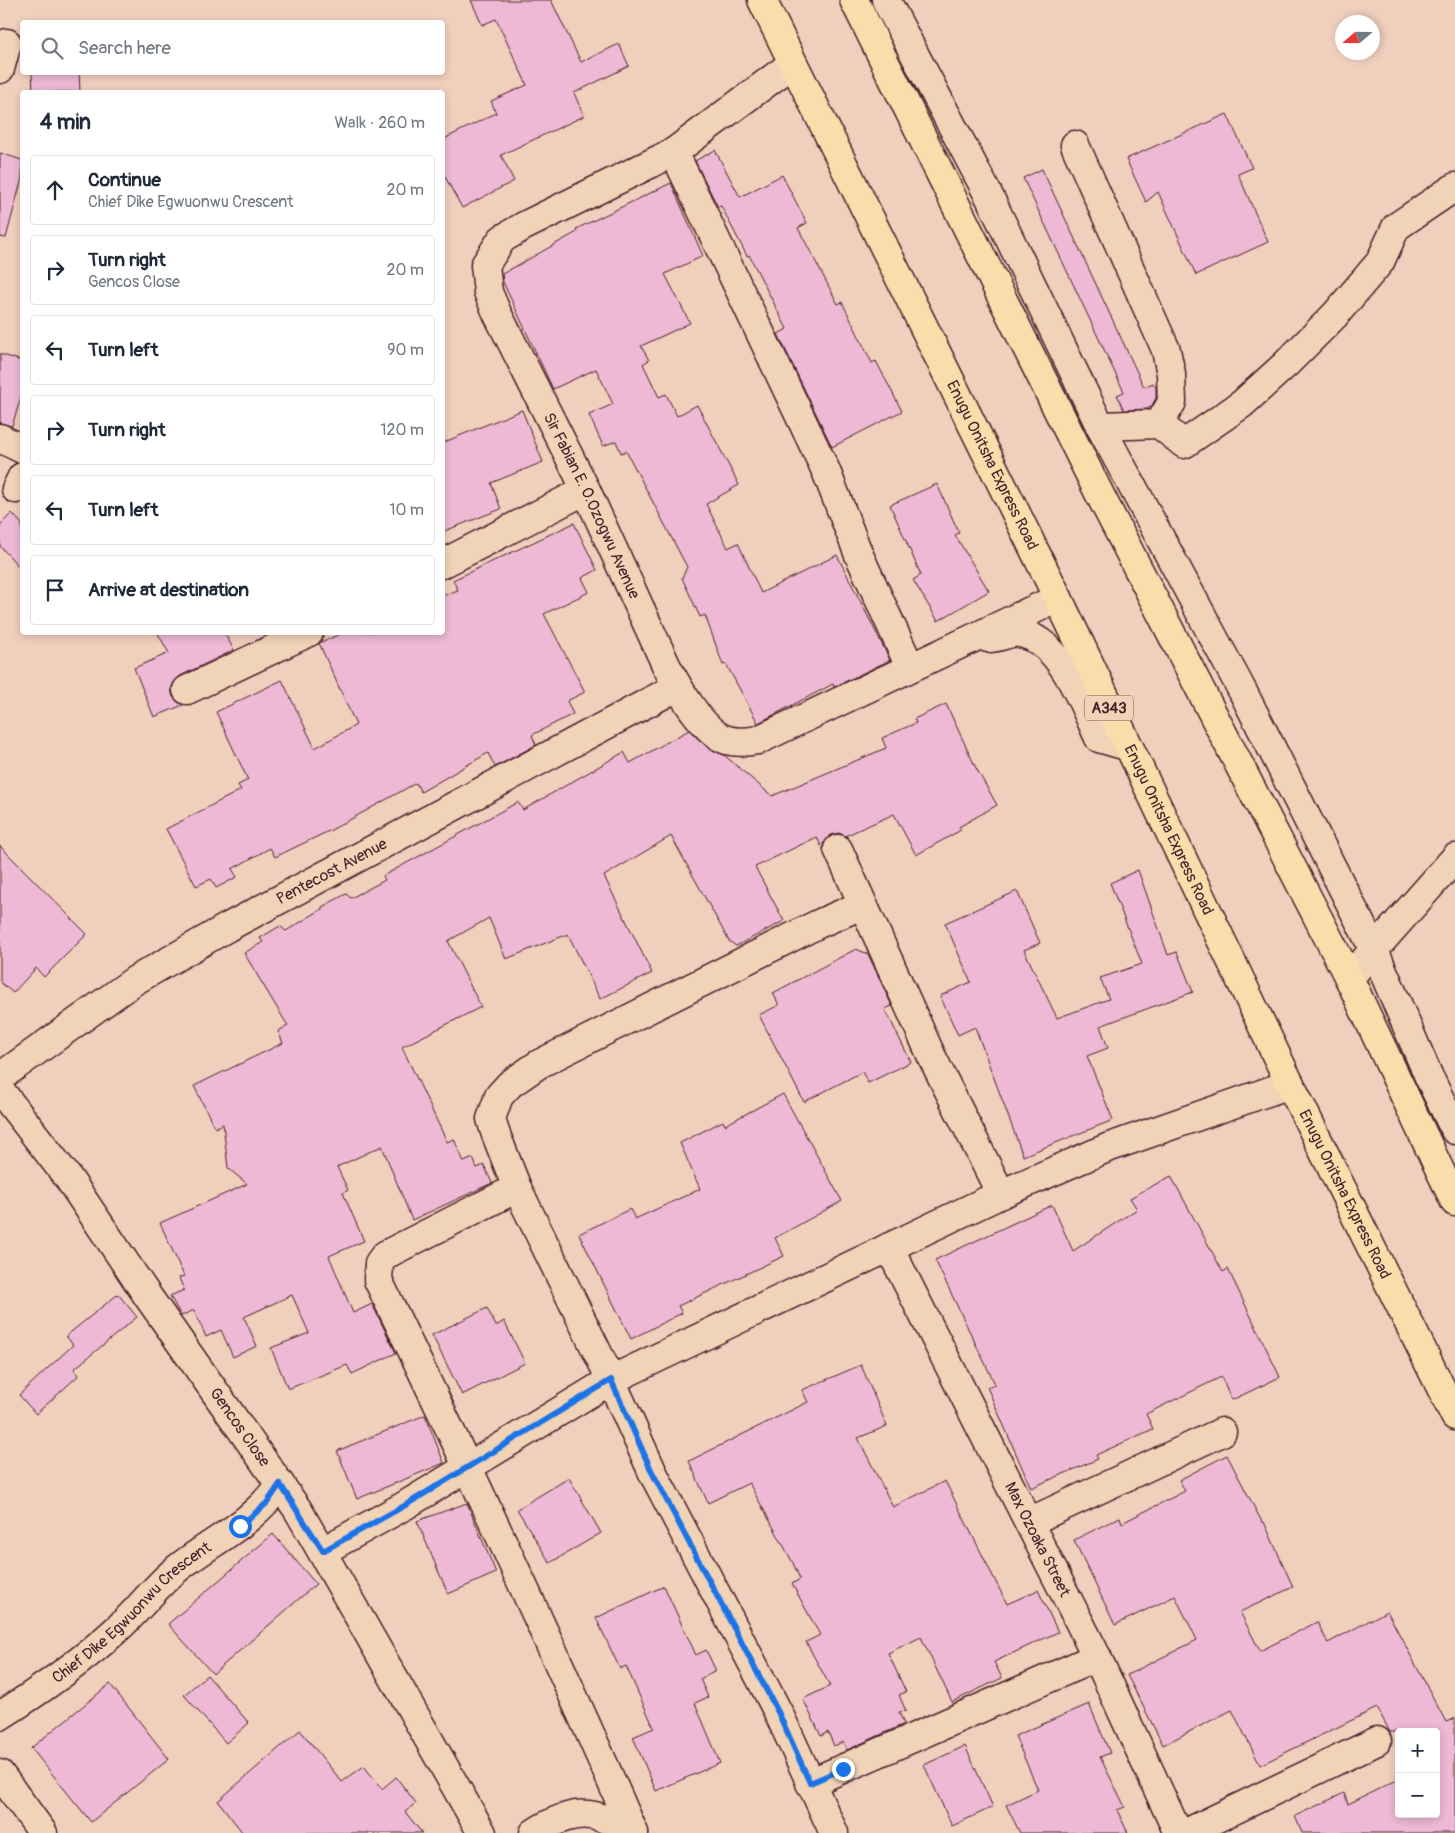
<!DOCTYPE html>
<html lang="en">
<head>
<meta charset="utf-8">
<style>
	body { margin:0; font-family:Pangolin,sans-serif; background:#f2f2f3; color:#1f2937 }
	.controls { position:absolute; right:15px; bottom:15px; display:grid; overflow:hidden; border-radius:5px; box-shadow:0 2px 8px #0003 }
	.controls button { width:45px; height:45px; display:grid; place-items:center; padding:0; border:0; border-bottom:1px solid #e0e1e3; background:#fff; color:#1f2937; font:25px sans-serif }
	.compass { position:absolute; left:1335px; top:15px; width:45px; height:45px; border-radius:50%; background:#fff; box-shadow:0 2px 8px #0003; rotate:250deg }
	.stop { position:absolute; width:15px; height:15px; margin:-11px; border:4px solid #1a73e8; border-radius:50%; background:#fff }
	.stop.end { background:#1a73e8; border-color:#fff; box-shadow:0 1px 5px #0008 }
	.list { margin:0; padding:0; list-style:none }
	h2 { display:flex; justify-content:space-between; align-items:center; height:65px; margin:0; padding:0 20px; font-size:21px }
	h2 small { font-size:16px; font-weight:400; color:#747a83 }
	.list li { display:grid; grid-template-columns:32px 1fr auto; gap:15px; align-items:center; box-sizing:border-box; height:70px; margin:0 10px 10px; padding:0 10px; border:1px solid #e0e1e3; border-radius:5px }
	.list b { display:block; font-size:19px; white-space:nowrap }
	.list p { margin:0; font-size:16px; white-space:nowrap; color:#747a83 }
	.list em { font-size:16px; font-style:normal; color:#747a83 }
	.icon { flex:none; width:28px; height:28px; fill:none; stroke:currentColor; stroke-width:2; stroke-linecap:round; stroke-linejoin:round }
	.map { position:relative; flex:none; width:1455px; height:1833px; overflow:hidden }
	.search { position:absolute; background:#fff; box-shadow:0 2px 8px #0003; left:20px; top:20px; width:425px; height:55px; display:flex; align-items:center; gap:12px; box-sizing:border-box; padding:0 18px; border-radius:5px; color:#747a83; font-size:19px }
	.panel { position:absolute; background:#fff; box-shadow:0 2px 8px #0003; left:20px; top:90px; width:425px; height:545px; border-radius:5px }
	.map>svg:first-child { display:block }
	.building { fill:#edb9d5; stroke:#4a1f2b }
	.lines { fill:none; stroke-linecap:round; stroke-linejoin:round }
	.minor-casing { stroke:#4a1f2b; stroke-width:31 }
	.highway-casing { stroke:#4a1f2b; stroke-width:31 }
	.minor { stroke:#f1d4b7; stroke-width:28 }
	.highway { stroke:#faddab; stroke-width:28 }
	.route { stroke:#1a73e8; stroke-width:6 }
	.labels { text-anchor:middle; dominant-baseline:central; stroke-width:4.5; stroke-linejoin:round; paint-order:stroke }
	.shield { fill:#f1d4b7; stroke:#7c5555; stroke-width:1 }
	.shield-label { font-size:15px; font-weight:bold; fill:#4a1f2b }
	.street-label { font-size:16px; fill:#4a1f2b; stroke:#f1d4b7 }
</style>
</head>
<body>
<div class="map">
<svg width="1455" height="1833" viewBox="0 0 1455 1833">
	<rect width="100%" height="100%" fill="#f0cfbd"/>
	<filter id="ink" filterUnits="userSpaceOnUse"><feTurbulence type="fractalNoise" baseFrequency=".02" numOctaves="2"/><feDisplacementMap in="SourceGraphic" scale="10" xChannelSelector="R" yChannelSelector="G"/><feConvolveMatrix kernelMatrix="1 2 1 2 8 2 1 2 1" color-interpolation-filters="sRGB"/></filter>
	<g filter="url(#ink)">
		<!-- building -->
		<g class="building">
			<path d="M471,0H551L581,62L619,44L629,66L574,93L584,116L501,155L514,181L462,208L442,171V140L496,113L491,101L527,85L496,19L482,25Z"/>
			<path d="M32,72H79L80,92H33Z"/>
			<path d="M1227,114L1252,168L1238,174L1268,242L1196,275L1158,192L1146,202L1126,159Z"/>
			<path d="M715,150L740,197L782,175L807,223L798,228L838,304L842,302L872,363L876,361L902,411L832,447L778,334L787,329L749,255L747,256L721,206L718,207L695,161Z"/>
			<path d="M0,153L22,160V178L6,238L0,237Z"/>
			<path d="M1042,169L1144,387L1153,383L1156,388V398L1151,407L1147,409L1124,410L1117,395L1124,392L1023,178Z"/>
			<path d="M671,183L703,256L665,274L690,323L641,346L649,360L643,364L659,397L666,394L677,416L697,405L739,485L706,504L728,548L738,543L761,593L837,555L890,660L834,687L833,684L758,723L726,664L723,665L705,615L700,617L682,578L687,567L626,451L621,453L616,441L603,446L589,415L613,404L596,369L553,389L503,282L502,274L577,232L576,229Z"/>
			<path d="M0,354L22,361V394L12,426L0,423Z"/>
			<path d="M522,410L543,462L491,483L501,509L442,532V443Z"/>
			<path d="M937,484L959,533L955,535L989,591L938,621L913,580L921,575L890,505Z"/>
			<path d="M12,513L22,524V570L0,546V525Z"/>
			<path d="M574,523L597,570L582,578L589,592L544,614L585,692L567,701L573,714L532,735L536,745L495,767L488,753L421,792L416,783L333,829L275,857L270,848L232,869L237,877L216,888L211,879L196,886L166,829L241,790L238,785L248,780L216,712L282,680L315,748L356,725L319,643L346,632H442V596L458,590L453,580Z"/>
			<path d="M157,632H224L234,650L180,676L174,682L171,689L173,697L183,705L154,717L134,668L169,653Z"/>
			<path d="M946,704L976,768L997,805L959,827L961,830L916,855L894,814L845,836L839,833L831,835L821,846L817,837L755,867L784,921L736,946L729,941L671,836L604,876L652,973L600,999L568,934L506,959L489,918L448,941L481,1007L402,1047L447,1142L454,1139L464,1162L473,1158L477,1168L484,1165L492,1183L412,1220L382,1146L337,1167L348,1190L343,1193L364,1241L329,1256L353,1313L372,1304L396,1353L352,1374L347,1365L288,1389L271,1348L309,1333L292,1295L244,1317L257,1346L233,1357L221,1330L206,1337L194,1310L181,1316L170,1296L184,1290L179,1278L184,1276L160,1223L247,1184L228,1168L223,1124L215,1128L194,1086L283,1043L278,1031L288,1026L244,953L263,942L260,938L280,926L286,931L322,909V907L346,894L351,898L385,880L383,876L518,802L523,810L624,752L630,763L689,730L708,748L724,755L772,796L886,748L882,738L916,723L914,719Z"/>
			<path d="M0,846L87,934L44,977L36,968L13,993L0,982Z"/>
			<path d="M1138,870L1168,955L1177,952L1193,992L1100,1026L1108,1048L1087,1056L1113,1120L1023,1156L975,1027L958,1035L940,996L971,982L945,923L1017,891L1040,943L1024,950L1057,1018L1109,999L1100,978L1142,964L1110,883Z"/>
			<path d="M856,949L868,954L892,1006L885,1009L911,1062L868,1083L862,1072L804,1102L759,1015L779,1005L773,993Z"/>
			<path d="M783,1094L842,1201L775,1238L784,1256L678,1306L682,1313L631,1339L579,1234L630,1209L635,1219L700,1189L680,1143L723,1121L725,1125Z"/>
			<path d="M1171,1176L1223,1272L1228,1269L1280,1377L1232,1400L1221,1377L1146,1414L1153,1429L1096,1455L1098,1459L1031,1488L987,1387L995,1384L935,1260L1052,1205L1073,1251L1137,1209L1130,1198Z"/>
			<path d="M118,1294L137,1317L74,1369L79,1375L36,1414L19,1395L73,1345L66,1336Z"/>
			<path d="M487,1308L496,1326L504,1321L525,1363L462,1395L432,1335Z"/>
			<path d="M861,1365L887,1426L858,1438L893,1507L945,1481L1007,1604L1038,1590L1058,1632L994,1662L1002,1678L952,1702L921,1637L888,1653L906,1692L899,1695L906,1711L899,1712L904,1724L847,1750L843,1742L834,1746L828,1732L821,1736L803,1699L830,1686L806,1642L820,1635L792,1584L800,1579L793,1563L749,1483L708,1503L689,1461L808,1402L802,1390Z"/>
			<path d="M425,1415L444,1463L357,1499L337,1451Z"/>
			<path d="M1227,1455L1262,1522H1264L1293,1587L1240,1612L1260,1651L1317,1622L1328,1643L1387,1611L1446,1722L1455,1718V1833H1302L1295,1816L1344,1793L1348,1804L1399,1779V1814H1436V1732H1390L1377,1708L1260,1765L1232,1710L1163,1745L1127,1675L1197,1640L1175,1596L1115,1625L1074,1540L1120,1517L1122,1523L1185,1491L1179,1480Z"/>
			<path d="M569,1478L601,1533L550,1563L517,1509Z"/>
			<path d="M467,1503L496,1573L448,1594L417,1521Z"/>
			<path d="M273,1534L316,1584L213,1674L168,1624Z"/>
			<path d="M664,1586L696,1655L706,1650L716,1671L700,1679L708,1697L695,1703L720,1763L656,1791L633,1737L654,1728L626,1666L620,1669L596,1618Z"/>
			<path d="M207,1675L249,1723L226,1743L184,1695Z"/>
			<path d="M110,1684L169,1759L91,1822L31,1748Z"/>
			<path d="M1089,1704L1110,1753L1100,1757L1125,1807L1117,1810L1128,1833H1020L1006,1805L1038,1790L1015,1736Z"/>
			<path d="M300,1730L342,1782L364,1766L382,1789L396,1777L416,1803L405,1812L422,1833H243L218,1801Z"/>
			<path d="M965,1746L993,1807L952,1826L924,1765Z"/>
		</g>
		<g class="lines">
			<!-- minor casing -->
			<g class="minor-casing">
				<g id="minor">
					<path d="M886,0L988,194L1100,426L1243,692L1374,950L1429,1077L1455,1130"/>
					<path id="s1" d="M792,64L674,152L524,226L502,239L485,265L488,292L497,313L586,490L666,665C677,686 703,733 727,740C737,743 747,742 758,740L1058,598"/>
					<path d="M0,69L7,43"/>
					<path d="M1075,145L1166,350L1171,374L1172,402L1159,424L1100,426"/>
					<path d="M674,152L826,471L859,555L910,667"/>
					<path d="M1159,424L1184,444L1242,404L1286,364L1335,315L1380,262L1396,227L1455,187"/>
					<path d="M0,438L22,449"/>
					<path d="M16,489L22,477"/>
					<path d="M442,564L586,490"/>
					<path d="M988,638C999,639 1010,631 1019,633C1061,640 1083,704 1099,738L1127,746"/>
					<path d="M187,690L309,632"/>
					<path d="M838,849L932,1057L1001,1194"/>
					<path d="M1349,978L1455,858"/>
					<path id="s2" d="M0,1077L134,981L228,927L677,687"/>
					<path id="s3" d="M0,1090L69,1179L149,1298L298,1510L482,1833"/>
					<path d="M517,1188L385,1255L379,1263L378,1280C467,1463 553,1647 634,1833"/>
					<path id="s4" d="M889,1247L1097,1657L1178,1833"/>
					<path d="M1029,1522L1222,1432"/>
					<path d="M323,1551L404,1506L611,1380L1001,1194L1107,1148L1290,1084"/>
					<path id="s5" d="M0,1716C41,1690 80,1663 116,1630C138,1611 155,1586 178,1568C214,1540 253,1523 280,1484"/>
					<path d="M0,1774L43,1833"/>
					<path d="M810,1783L1097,1657"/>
					<path d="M534,1833C573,1808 594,1809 634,1833"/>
					<path d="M834,1833L778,1712L653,1473L611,1380L517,1188L495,1132L491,1119L499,1096L510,1084L539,1064L818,924L862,905"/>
					<path d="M1186,1833L1377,1741"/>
				</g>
			</g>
			<!-- highway casing -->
			<g class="highway-casing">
				<g id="highway">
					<path id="s6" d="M762,0L1058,598L1290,1084L1455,1416"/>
					<path d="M854,0L1099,493L1349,978L1455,1202"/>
				</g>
			</g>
			<!-- minor -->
			<use href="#minor" class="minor"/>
			<!-- highway -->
			<use href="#highway" class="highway"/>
		</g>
	</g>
	<g class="lines" filter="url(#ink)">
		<!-- route -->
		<path class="route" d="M240,1526L267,1503L280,1484L323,1551L404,1506L611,1380L652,1472L778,1712L810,1783L843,1769"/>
	</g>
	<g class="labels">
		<!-- shield labels -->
		<rect class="shield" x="1085" y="695.5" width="48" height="25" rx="4"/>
		<g class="shield-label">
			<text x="1109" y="708">A343</text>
		</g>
		<!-- street labels -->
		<g class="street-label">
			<text stroke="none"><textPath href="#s6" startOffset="519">Enugu Onitsha Express Road</textPath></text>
			<text stroke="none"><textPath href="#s1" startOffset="636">Sir Fabian E. O.Ozogwu Avenue</textPath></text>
			<text stroke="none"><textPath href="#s6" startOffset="924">Enugu Onitsha Express Road</textPath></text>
			<text stroke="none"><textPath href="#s2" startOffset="391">Pentecost Avenue</textPath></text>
			<text stroke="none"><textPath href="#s6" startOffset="1329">Enugu Onitsha Express Road</textPath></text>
			<text stroke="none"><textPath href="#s3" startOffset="414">Gencos Close</textPath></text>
			<text stroke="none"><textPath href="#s4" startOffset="328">Max Ozoaka Street</textPath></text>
			<text stroke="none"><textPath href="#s5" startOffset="168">Chief Dike Egwuonwu Crescent</textPath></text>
		</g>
	</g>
</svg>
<div class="controls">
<button>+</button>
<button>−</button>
</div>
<svg class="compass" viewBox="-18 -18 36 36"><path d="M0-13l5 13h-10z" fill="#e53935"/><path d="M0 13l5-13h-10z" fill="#747a83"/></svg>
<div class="stop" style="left:240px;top:1526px"></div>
<div class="stop end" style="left:843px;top:1769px"></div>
<div class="search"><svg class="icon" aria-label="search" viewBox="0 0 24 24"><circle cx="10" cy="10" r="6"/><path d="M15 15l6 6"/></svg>Search here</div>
<section class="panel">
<h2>4 min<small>Walk · 260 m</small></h2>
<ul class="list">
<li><svg class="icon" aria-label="ahead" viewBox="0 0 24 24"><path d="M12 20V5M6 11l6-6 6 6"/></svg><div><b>Continue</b><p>Chief Dike Egwuonwu Crescent</p></div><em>20 m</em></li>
<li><svg class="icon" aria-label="right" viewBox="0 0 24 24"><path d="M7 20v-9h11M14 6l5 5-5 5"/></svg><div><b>Turn right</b><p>Gencos Close</p></div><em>20 m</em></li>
<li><svg class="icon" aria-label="left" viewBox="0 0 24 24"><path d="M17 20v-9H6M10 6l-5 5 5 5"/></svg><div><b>Turn left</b></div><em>90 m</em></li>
<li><svg class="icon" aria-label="right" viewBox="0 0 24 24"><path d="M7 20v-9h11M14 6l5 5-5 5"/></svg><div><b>Turn right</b></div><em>120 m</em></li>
<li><svg class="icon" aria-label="left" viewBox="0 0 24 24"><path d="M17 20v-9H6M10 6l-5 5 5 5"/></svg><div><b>Turn left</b></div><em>10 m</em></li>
<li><svg class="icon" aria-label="arrive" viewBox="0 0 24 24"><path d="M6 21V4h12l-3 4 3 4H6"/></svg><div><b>Arrive at destination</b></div></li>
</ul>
</section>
</div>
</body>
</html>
